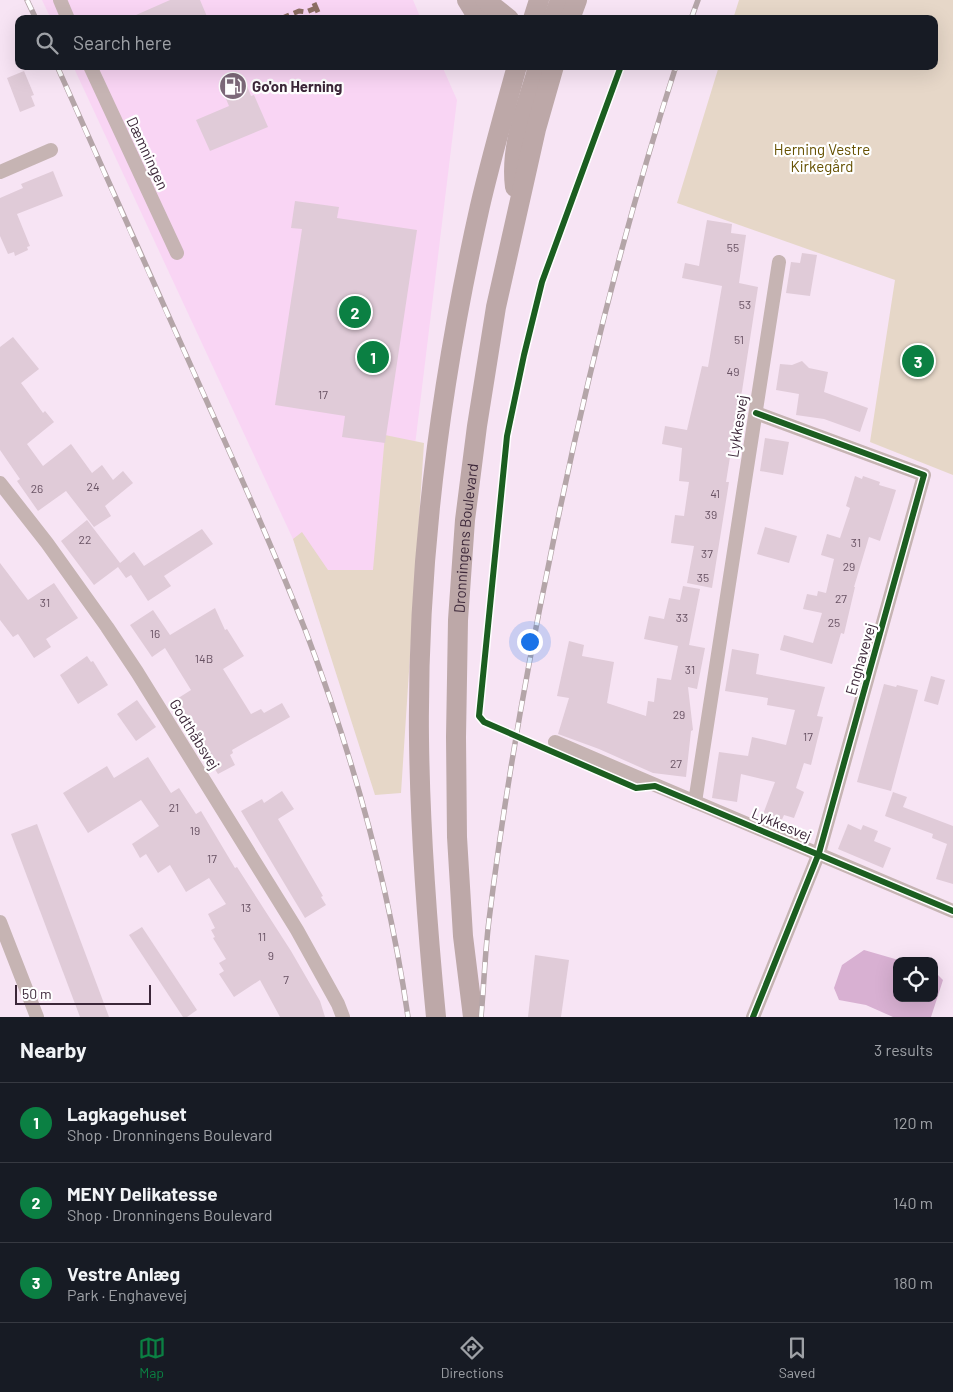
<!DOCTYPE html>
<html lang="en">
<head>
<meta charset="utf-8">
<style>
	body { margin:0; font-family:Barlow,sans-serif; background:#20242c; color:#f1f3f6 }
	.controls { position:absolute; right:15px; bottom:15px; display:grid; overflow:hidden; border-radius:10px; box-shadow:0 5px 20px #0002 }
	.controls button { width:45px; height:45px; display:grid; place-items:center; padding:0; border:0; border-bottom:1px solid #363941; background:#171b24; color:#f1f3f6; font:25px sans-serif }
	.scale { position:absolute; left:15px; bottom:12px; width:136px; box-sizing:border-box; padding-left:5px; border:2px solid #3c2739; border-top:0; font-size:14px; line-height:18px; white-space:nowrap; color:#3c2739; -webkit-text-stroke:4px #fff; paint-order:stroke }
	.you { position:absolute; left:529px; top:641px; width:18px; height:18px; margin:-12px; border:4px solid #fff; border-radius:50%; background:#1a73e8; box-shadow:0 0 0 8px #1a73e833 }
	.badge { display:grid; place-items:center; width:32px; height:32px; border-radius:50%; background:#0b8043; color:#fff; font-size:16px; font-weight:700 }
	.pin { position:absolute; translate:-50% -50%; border:2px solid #fff; box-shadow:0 1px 5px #0006 }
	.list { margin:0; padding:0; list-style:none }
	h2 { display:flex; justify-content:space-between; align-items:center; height:65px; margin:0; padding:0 20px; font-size:21px }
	h2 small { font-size:16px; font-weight:400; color:#9ea1a6 }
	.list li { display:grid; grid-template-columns:32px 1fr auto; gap:15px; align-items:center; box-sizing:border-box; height:80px; padding:0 20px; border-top:1px solid #363941 }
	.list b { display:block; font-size:19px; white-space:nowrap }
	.list p { margin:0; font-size:16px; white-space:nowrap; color:#9ea1a6 }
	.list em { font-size:16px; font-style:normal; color:#9ea1a6 }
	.icon { flex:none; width:28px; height:28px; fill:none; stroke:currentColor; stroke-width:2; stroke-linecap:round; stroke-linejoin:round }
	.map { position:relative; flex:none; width:953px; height:1017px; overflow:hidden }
	.search { position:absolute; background:#171b24; box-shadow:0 5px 20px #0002; left:15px; right:15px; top:15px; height:55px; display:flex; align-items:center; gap:12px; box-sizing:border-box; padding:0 18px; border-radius:10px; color:#9ea1a6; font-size:19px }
	.sheet { height:305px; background:#171b24 }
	nav { display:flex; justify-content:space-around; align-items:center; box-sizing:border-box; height:70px; border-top:1px solid #363941; background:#171b24; font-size:14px; color:#9ea1a6 }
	nav a { display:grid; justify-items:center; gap:2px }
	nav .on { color:#0b8043 }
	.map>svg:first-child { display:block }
	.built { fill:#f9d5f4 }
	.green { fill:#e6d7c8 }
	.water { fill:#d8b0d2 }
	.building { fill:#e0cbd8 }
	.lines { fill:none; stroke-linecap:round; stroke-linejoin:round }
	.minor { stroke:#c6b4b3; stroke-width:14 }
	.secondary { stroke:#bda8a8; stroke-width:20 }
	.rail-casing { stroke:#b4a5a8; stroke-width:5.5 }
	.rail { stroke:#fff; stroke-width:4; stroke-dasharray:11; stroke-linecap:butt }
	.quiet { stroke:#8d6e63; stroke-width:5; stroke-dasharray:10 5; stroke-linecap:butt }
	.cycleway-casing { stroke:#fff; stroke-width:9 }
	.cycleway { stroke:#1b5e20; stroke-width:6 }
	.labels { text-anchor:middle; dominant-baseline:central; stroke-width:4.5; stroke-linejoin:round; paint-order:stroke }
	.number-label { font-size:12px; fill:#685263 }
	.poi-label { font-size:15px; font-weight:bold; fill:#3c2739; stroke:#fff; text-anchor:start }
	.park-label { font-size:15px; fill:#655000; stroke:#fff }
	.street-label { font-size:15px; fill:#3c2739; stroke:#fff }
</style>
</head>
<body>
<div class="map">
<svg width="953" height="1017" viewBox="0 0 953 1017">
	<rect width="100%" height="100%" fill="#f7e4f4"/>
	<!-- built -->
	<g class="built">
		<path d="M42,0H413L421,19H51Z"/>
		<path d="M73,66H442L457,100L398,585L312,580Z"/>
	</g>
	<!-- green -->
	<g class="green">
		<path d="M739,0H953V475L870,442L895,280L677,203L719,66H934V19H733Z"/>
		<path d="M385,435L424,443L401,793L375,795L293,539L302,532L328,570H373Z"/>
	</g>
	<!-- water -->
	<path class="water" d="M864,950L902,961H897V998H934V971L943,980L931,1017H893L866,1005L839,1000L834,988L842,965Z"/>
	<!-- building -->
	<g class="building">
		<path d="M170,0H200L208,19H127Z"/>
		<path d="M24,71L34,95L31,96L35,106L20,112L7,78Z"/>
		<path d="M244,78L251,96L254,95L268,127L210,151L196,120L229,106L221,87Z"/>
		<path d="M53,171L63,196L17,214L30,246L27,247L28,250L15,256L14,252L8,254L0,236V198L23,188L21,184Z"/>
		<path d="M295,201L339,207L337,218L417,230L385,443L342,437L345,416L275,405L302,229L291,228Z"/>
		<path d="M707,220L732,224L731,233L746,235L739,283L758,287L742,391L729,451H731L726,482H729L712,588L687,583L694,546L671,543L675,515L684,516L689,482L679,481L682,448L662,444L665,426L687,430L702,366L708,367L722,286L682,278L685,263L699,266Z"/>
		<path d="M802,253L817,255L810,296L786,293L791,262L800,263Z"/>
		<path d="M13,337L39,369L21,383L43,413L45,411L54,422L27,444L43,466L71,444L92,473L102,465L113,480L123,471L133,483L105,506L111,516L94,527L66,491L38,511L17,481L20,479L0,450V347Z"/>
		<path d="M802,361L809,368L828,372L824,392L868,408L860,432L824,419L796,415L799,394L776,390L780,364L792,365Z"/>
		<path d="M765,438L789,442L783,475L760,471Z"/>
		<path d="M855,476L862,479L863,476L880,482L879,485L896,490L880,541L869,537L854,587H855L844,634L841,633L832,664L780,650L784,635L813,643L822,613L803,609L807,594L817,596L818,591L826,593L834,559L821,555L827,534L840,538L850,508L846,506Z"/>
		<path d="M87,520L120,563L134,552L144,566L202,529L213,544L164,576L171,586L148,601L131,575L126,578L118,567L94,585L61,541Z"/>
		<path d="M765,527L797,536L789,563L757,554Z"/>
		<path d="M0,563L28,600L54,583L78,618L46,639L51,647L34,658L18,634L13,637L0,620Z"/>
		<path d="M683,586L700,589L689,645L705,648L697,689L688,687L693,730L691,731L686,777L653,773L599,749L558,734L569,698L557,696L569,641L584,645L582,656L614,662L607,703L646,716L648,701L654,702L657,678L671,680L678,646L644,639L649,616L664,619L669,598L680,600Z"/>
		<path d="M215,608L225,630L227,629L244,656L223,669L251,714L261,709L264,713L282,703L290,717L232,750L233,753L230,755L235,765L218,774L172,702L191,690L165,648L152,657L130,625L153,610L170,635Z"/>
		<path d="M732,649L759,654L756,674L825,687L817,716L823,717L811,765L804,763L796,788L804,792L794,818L784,815L780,824L762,817L775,782L741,774L737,802L712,798L719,752L748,756L752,737L786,745L795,710L767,705L768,698L725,691Z"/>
		<path d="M87,656L91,662L93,661L108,685L78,704L60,675Z"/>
		<path d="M931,676L945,680L938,705L924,701Z"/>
		<path d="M884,684L896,687L897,685L918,690L891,791L857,782Z"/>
		<path d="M137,700L156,727L136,741L117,714Z"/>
		<path d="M148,757L171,793L179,788L196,814L201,811L235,868L237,867L291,951L320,1001L325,1017H280L260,980L234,997L219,974L224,971L219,963L226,959L213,938L215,937L211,930L215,928L208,914L226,904L209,878L186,892L170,865L158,873L146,854L140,858L132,844L159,826L141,800L88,833L63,793L107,766L114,778Z"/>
		<path d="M282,791L294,809L278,819L323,896L321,897L326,905L305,918L241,811L262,799L264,803Z"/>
		<path d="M893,792L907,797L903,807L953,826V884L936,879L947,844L932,838L933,834L885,816Z"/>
		<path d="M37,824L109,1017H80L11,834Z"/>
		<path d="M848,824L861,830L863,825L878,831L874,841L891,848L883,868L838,849Z"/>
		<path d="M142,927L197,1010L187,1017H183L129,935Z"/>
		<path d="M535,955L569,960L561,1017H528Z"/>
	</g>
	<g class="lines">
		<!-- minor -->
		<g class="minor">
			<path d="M60,0L68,19"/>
			<path d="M90,66L177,253"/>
			<path d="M0,172L51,150"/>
			<path d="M0,483L47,543L107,627L137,672L297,930L338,1004L343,1017"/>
			<path d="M555,742L660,787L953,911"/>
			<path d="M695,802L779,262"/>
			<path d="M0,922L37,1017"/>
			<path d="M753,1017L819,853L924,475L756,413"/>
		</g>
		<!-- secondary -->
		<g class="secondary">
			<path d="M467,0L475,13L482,19"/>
			<path d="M485,0L509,19"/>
			<path d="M533,19L539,0"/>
			<path d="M553,19L560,0"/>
			<path d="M570,19L577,0"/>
			<path d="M515,187C510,148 525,111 536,74L537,66"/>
			<path d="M436,1017C427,924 420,831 419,738C417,560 441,379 480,206C491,159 504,113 517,66"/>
			<path id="s1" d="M473,1017L463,936L457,837L456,737L458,620L465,520L477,426L496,307L536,129L554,66"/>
		</g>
		<!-- rail casing -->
		<g class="rail-casing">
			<g id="rail">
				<path d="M27,0L36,19"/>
				<path d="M691,19L698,0"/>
				<path d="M57,66C104,172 151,278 199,384C236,466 273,548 306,632C353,756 389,886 408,1017"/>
				<path d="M481,1017C484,985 485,952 489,920C504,799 525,678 550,558C583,392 624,227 676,66"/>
			</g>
		</g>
		<!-- rail -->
		<use href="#rail" class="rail"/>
		<!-- quiet -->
		<g class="quiet">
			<path d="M314,3L321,19"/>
			<path d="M280,19L299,11L306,12L316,8"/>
		</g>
		<!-- cycleway casing -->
		<g class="cycleway-casing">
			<g id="cycleway">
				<path d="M621,66L542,282L524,355L507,436L479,716L484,722L636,788L655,786L953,911"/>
				<path d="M753,1017L819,853L924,475L756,413"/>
			</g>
		</g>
		<!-- cycleway -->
		<use href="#cycleway" class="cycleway"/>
	</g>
	<!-- icons -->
	<defs>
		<g id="fuel-disc" transform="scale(1.4375)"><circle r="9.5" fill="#7d697a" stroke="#fff"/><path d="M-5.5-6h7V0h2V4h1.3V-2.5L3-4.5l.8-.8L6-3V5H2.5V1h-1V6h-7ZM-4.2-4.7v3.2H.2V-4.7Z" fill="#fff"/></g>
	</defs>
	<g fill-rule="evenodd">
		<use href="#fuel-disc" x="233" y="86"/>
	</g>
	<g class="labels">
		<!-- number labels -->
		<g class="number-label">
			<text x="733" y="247">55</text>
			<text x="745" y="304">53</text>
			<text x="739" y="339">51</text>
			<text x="733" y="371">49</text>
			<text x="323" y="394">17</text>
			<text x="93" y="486">24</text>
			<text x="37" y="488">26</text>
			<text x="715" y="493">41</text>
			<text x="711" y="514">39</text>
			<text x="85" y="539">22</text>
			<text x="856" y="542">31</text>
			<text x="707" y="553">37</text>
			<text x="849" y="566">29</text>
			<text x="703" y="577">35</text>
			<text x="841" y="598">27</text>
			<text x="45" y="602">31</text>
			<text x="682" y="617">33</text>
			<text x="834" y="622">25</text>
			<text x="155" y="633">16</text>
			<text x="204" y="658">14B</text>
			<text x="690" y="669">31</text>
			<text x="679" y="714">29</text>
			<text x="808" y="736">17</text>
			<text x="676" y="763">27</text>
			<text x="174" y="807">21</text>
			<text x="195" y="830">19</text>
			<text x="212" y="858">17</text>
			<text x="246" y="907">13</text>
			<text x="262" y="936">11</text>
			<text x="271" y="955">9</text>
			<text x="286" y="979">7</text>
		</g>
		<!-- poi labels -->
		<g class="poi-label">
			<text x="252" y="86">Go'on Herning</text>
		</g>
		<!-- park labels -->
		<g class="park-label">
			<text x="822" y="149">Herning Vestre<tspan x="822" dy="17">Kirkegård</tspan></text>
		</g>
		<!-- street labels -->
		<g class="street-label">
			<text transform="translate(148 153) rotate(65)">Dæmningen</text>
			<text transform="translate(737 426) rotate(-81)">Lykkesvej</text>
			<text stroke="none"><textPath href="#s1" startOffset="480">Dronningens Boulevard</textPath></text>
			<text transform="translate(860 659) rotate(-74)">Enghavevej</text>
			<text transform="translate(195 734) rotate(58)">Godthåbsvej</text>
			<text transform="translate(782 824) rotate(23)">Lykkesvej</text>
		</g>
	</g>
</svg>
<div class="controls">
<button><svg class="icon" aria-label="locate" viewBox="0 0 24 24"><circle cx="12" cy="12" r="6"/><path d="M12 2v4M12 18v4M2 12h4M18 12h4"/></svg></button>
</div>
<div class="scale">50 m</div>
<div class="you"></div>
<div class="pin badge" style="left:373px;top:357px">1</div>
<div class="pin badge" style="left:355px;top:312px">2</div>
<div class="pin badge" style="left:918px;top:361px">3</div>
<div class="search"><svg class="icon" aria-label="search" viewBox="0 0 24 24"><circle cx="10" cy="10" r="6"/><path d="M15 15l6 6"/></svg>Search here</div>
</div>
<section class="sheet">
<h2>Nearby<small>3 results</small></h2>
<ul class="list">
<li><span class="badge">1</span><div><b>Lagkagehuset</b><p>Shop · Dronningens Boulevard</p></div><em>120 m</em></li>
<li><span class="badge">2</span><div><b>MENY Delikatesse</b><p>Shop · Dronningens Boulevard</p></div><em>140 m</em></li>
<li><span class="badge">3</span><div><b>Vestre Anlæg</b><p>Park · Enghavevej</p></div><em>180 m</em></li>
</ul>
</section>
<nav>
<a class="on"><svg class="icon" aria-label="map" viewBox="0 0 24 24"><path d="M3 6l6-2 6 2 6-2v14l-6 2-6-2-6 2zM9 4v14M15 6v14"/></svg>Map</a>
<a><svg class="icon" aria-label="directions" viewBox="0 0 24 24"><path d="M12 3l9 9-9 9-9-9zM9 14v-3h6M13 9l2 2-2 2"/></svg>Directions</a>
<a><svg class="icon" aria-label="saved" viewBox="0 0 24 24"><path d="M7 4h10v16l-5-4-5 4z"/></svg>Saved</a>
</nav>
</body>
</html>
